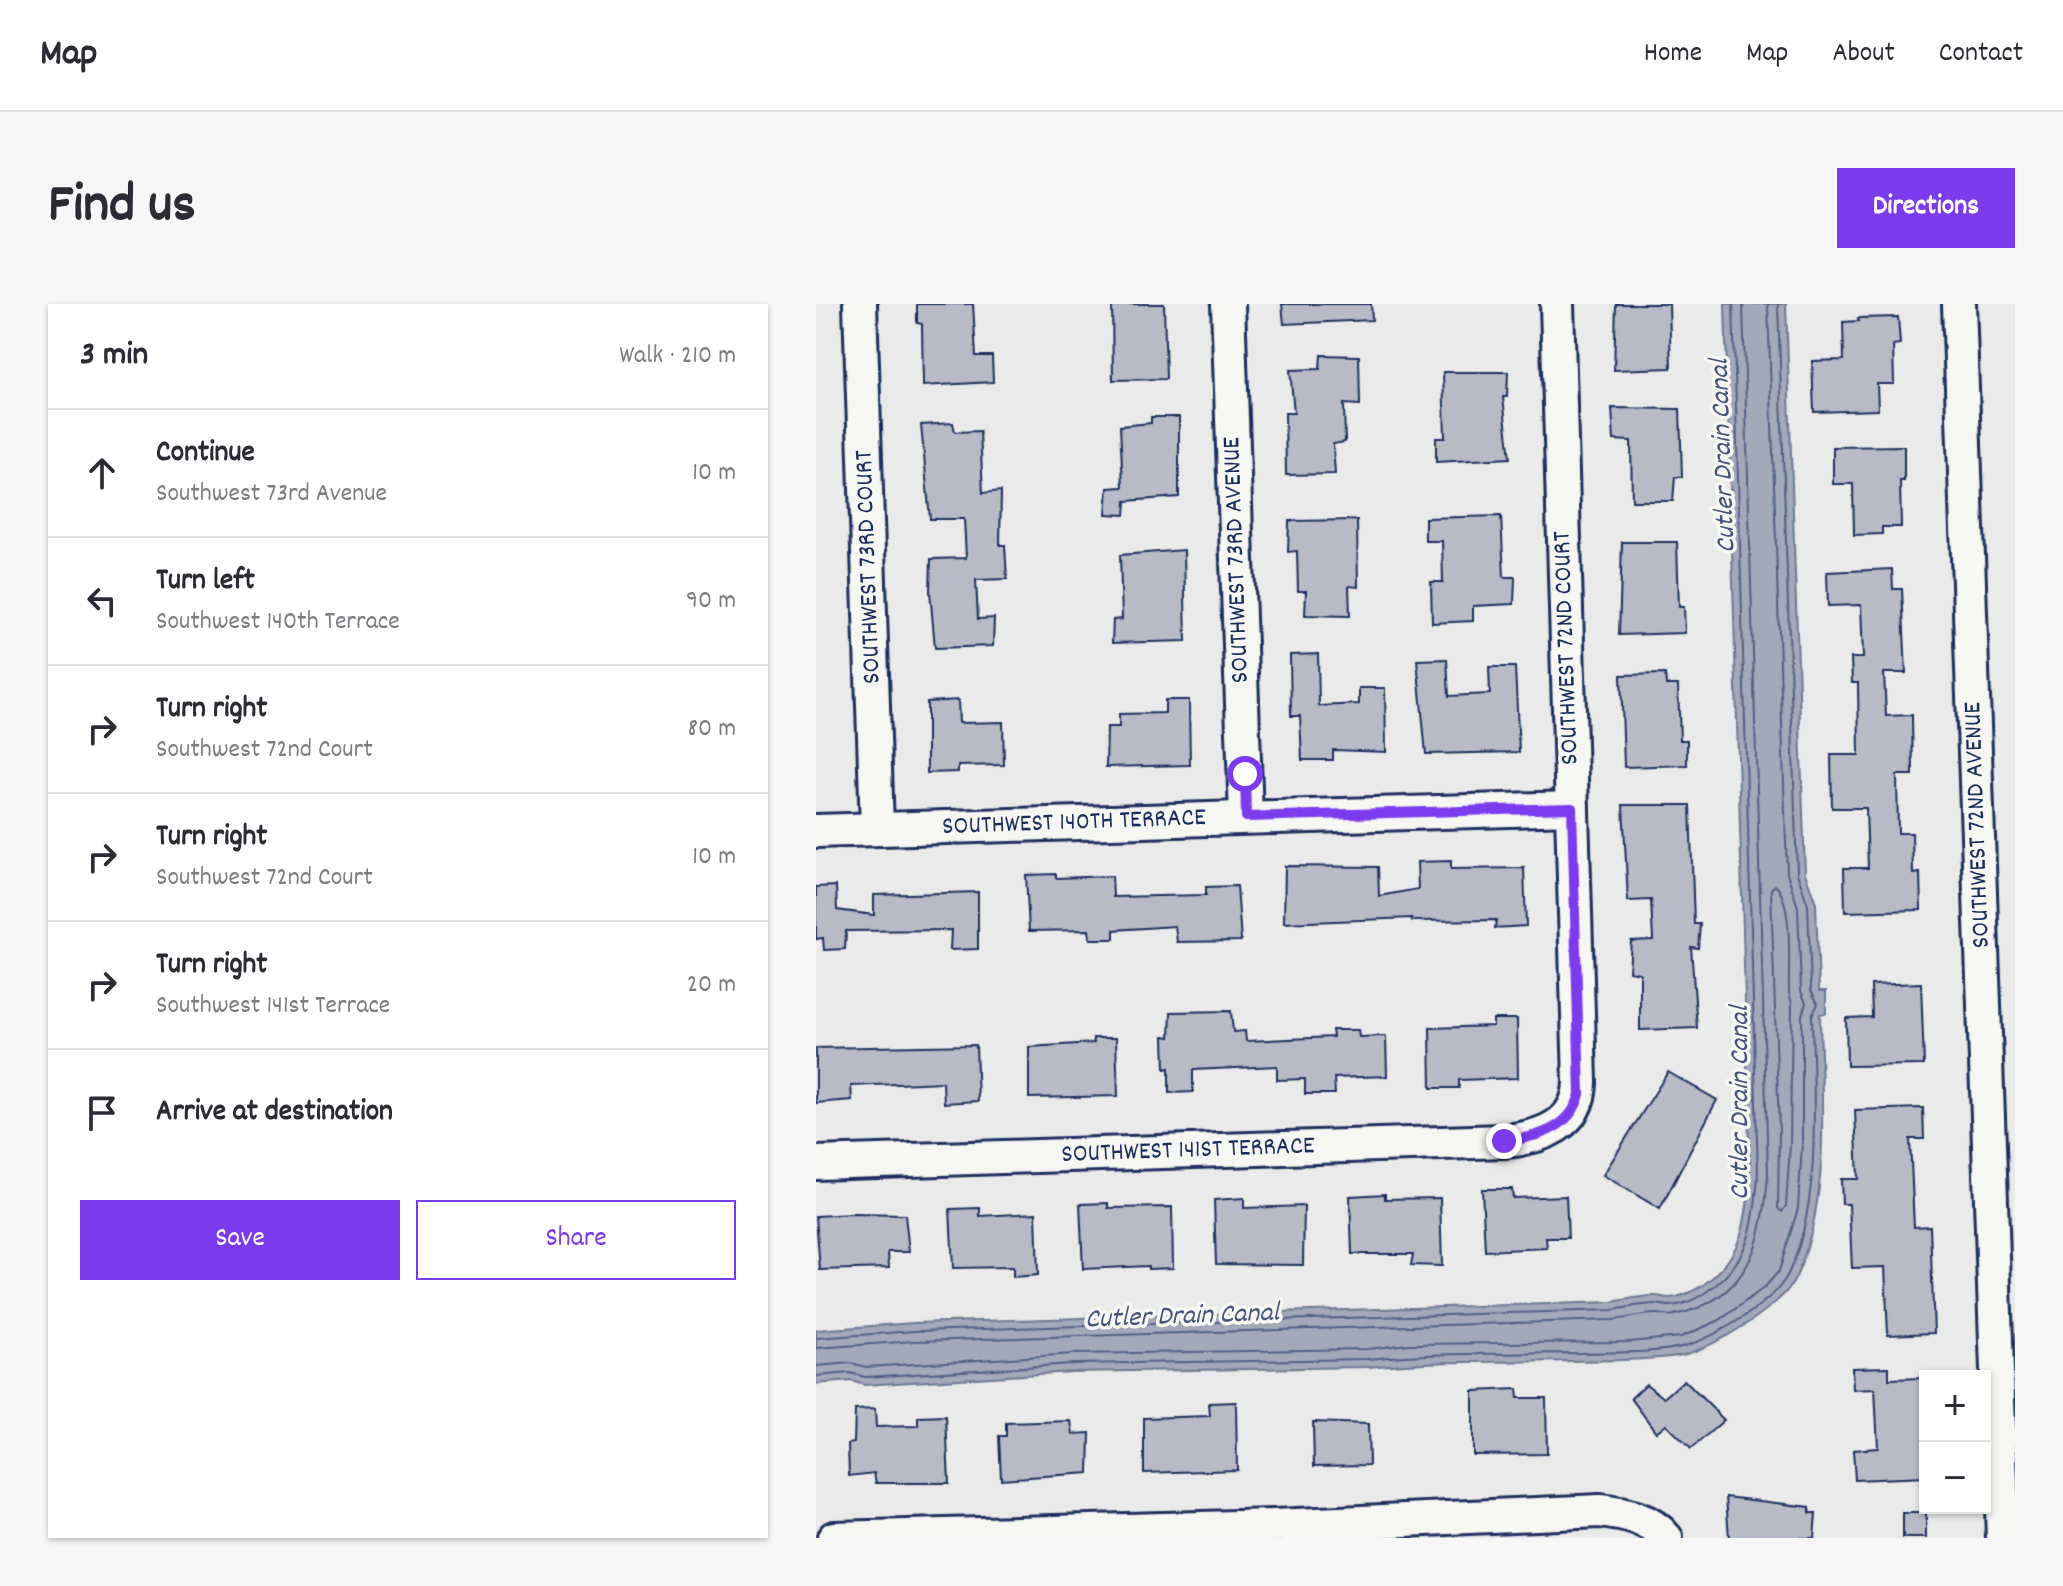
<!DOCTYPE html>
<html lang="en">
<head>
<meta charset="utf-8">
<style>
	body { margin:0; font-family:Dekko,sans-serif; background:#f7f7f7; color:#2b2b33 }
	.controls { position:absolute; right:24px; bottom:24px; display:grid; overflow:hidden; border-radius:0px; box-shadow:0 2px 6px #0004 }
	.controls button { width:72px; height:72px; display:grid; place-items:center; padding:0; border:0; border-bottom:2px solid #e1e1e2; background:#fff; color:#2b2b33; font:40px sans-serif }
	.stop { position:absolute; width:24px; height:24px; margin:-18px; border:6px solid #7c3aed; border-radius:50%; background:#fff }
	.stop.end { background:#7c3aed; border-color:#fff; box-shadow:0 2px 8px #0008 }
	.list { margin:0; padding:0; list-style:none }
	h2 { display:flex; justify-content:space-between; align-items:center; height:104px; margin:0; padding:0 32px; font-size:34px }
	h2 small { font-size:26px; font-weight:400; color:#7c7c81 }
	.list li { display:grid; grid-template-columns:52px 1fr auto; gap:24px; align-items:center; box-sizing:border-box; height:128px; padding:0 32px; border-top:2px solid #e1e1e2 }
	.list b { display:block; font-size:30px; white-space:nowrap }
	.list p { margin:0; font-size:26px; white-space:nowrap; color:#7c7c81 }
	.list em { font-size:26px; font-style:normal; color:#7c7c81 }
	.actions { display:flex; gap:16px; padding:24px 32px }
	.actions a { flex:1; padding:18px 0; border:2px solid #7c3aed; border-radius:0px; text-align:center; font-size:28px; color:#7c3aed }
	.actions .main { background:#7c3aed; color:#fff }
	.icon { flex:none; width:44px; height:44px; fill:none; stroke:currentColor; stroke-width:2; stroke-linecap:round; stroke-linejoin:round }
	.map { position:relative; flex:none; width:1199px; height:1234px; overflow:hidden; border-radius:0px }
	header { display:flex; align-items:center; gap:48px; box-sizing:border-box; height:112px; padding:0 40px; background:#fff; border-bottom:2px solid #e1e1e2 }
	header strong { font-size:38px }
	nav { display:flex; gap:44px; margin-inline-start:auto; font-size:28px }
	.intro { display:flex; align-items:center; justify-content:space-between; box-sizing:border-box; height:192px; padding:0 48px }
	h1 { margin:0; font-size:56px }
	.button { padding:20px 36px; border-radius:0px; background:#7c3aed; color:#fff; font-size:28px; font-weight:700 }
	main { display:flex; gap:48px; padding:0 48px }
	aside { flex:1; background:#fff; border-radius:0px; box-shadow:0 2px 6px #0004 }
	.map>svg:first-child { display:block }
	.water { fill:#a2aaba; stroke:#6c7995; stroke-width:2 }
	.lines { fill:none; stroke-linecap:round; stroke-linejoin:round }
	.shore { stroke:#516083; stroke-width:2 }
	.building { fill:#b6bbc6; stroke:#1b2f5e; stroke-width:2 }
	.minor-casing { stroke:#1b2f5e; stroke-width:38 }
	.minor { stroke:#f6f6f2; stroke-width:32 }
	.route { stroke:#7c3aed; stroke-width:10 }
	.labels { text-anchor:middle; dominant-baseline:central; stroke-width:7; stroke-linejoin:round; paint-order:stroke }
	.street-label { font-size:26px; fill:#1b2f5e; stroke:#f6f6f2 }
	.water-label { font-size:28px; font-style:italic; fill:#44547a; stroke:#f6f6f2 }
</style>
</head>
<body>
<header>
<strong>Map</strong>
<nav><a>Home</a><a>Map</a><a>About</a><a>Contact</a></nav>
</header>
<div class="intro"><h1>Find us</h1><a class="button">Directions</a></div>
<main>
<aside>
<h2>3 min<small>Walk · 210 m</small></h2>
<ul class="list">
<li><svg class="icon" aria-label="ahead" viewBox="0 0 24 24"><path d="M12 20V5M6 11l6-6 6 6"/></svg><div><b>Continue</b><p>Southwest 73rd Avenue</p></div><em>10 m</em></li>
<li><svg class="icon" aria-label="left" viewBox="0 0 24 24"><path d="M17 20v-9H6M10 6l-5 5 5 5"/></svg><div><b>Turn left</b><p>Southwest 140th Terrace</p></div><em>90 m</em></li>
<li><svg class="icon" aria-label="right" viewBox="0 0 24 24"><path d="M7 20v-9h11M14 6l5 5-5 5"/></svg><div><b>Turn right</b><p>Southwest 72nd Court</p></div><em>80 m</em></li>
<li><svg class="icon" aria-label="right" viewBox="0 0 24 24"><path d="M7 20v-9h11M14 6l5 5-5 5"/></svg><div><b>Turn right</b><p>Southwest 72nd Court</p></div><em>10 m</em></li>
<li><svg class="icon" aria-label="right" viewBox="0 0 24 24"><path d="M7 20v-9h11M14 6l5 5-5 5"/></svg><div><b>Turn right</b><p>Southwest 141st Terrace</p></div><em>20 m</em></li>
<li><svg class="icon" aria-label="arrive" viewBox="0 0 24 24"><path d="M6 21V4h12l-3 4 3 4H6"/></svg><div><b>Arrive at destination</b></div></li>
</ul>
<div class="actions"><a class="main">Save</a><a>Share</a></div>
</aside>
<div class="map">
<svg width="1199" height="1234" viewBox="0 0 1199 1234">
	<rect width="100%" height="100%" fill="#e9eae9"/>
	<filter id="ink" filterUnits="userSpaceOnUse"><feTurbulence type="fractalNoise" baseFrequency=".0125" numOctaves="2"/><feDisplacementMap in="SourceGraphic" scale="16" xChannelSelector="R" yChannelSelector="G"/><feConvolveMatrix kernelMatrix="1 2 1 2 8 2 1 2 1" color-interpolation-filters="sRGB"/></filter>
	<g filter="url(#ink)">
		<!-- water -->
		<path class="water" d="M909,0H970L989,569L1000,599L1003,687H1010V709L1004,710C1005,796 1016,893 980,973C968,1001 896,1045 867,1051C832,1057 794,1056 758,1057C690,1058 621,1056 553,1063L257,1068L48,1081L35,1077L0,1080V1026L98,1019L796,998C810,996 826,991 840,992C844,992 848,994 852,994C863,994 878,987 887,981C927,953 931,915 934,871Z"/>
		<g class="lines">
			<!-- shore -->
			<g class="shore">
				<path d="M959,581C978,598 972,662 973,688L976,700L974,840L970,902L966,908L962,904L963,827L955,585Z"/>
				<path d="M0,1034L99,1027L796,1006C810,1004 826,1000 840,1000C843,1000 850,1002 852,1002C866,1002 882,994 893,986C934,958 939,917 942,870L917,0"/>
				<path d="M0,1044L99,1037L796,1016C810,1015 826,1010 840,1010C846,1010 851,1013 858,1011C933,996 948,937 952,870L927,0"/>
				<path d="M0,1062L35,1059L50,1063L257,1050L552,1045L592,1040L813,1038L865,1033L904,1016L949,983L963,967L982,904L986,841V711L990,699L985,687L982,603L971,569L952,0"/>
				<path d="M0,1072L34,1069L49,1073L257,1060L552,1055C623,1048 694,1050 765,1049C795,1048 840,1050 869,1042C899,1033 958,999 972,970C1007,899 997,789 996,711L1002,700L995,686L992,601L981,569L962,0"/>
			</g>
		</g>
		<!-- building -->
		<g class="building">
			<path d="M101,0H157L160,52H176L177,78L107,82L106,20L101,19Z"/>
			<path d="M296,0H348L350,75L297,76Z"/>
			<path d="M466,0H555L556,16L468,20Z"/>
			<path d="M800,0H853L855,64L798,66Z"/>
			<path d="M1082,13L1084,40L1077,41L1078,80H1061L1062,106L998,108L996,57L1028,56L1027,18L1043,17L1042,14Z"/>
			<path d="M505,51L543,52L544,101L528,100L529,138L517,140L519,170L470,171L469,109H478L474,66L504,65Z"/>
			<path d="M627,68H692L691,93H687L694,154L620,158V134H629Z"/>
			<path d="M796,104L864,105L866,173H859L857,197H816L815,137L798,136Z"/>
			<path d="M335,113H363V193L310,197L309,211L290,210L292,184L307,183L304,122L335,119Z"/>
			<path d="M137,119L139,128L164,127L167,189L185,187L184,241H189L191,275L160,276L162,315L178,314L177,342L119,344L114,287L115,255L150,254L148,215H114L105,121Z"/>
			<path d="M1088,142V177H1084L1085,223H1066V230L1038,231L1037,180H1017V143Z"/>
			<path d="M685,212L688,273H699L698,300L657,302V317L616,319L615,278H627L626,237H609V214Z"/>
			<path d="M541,216L542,283L533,282L534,312L489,311L490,287H482L481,247L472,248L473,217Z"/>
			<path d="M806,238H861L863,303H868L869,329L803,331Z"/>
			<path d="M368,246L370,337L296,339L297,316L306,315L304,251Z"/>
			<path d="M1076,265L1077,285H1086L1090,369H1068L1070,412L1096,411L1097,471H1081L1082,529H1096L1097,570L1104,569L1105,606L1029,608L1028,564H1052L1050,504H1016L1015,451H1043L1042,379H1036L1035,354H1047L1045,301L1012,302L1011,268Z"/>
			<path d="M502,350L503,402L543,400V384H569L570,448L517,446V456H486L484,412H475L474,351Z"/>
			<path d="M631,355L633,392L674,390L673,363H699L703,448L610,450L601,356Z"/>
			<path d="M849,370L850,381H862L864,436H871V461L808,463L805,371Z"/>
			<path d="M142,396L143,419L187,418L188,461L142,462V468L111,469V398Z"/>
			<path d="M349,396H373L374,461L290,463L291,423H303V410L349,409Z"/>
			<path d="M807,501H874L878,620H884L882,644L875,643L881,724L824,726V669L813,667L815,637L837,636L835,596L812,597Z"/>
			<path d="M635,557V565L708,564L710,622L679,624L680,616L596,617V614L468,619L469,562L562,563L563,592L602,585L601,558Z"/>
			<path d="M240,570V574L296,572L297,593L390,591V583L421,582L425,637L361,638L359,622L298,626V635H274L273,626L213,627L210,571Z"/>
			<path d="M20,582L21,606L58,611V591L162,588V645L134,646L135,626L30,627L29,645L8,646L7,634L0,635V583Z"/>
			<path d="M1105,679L1108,761L1031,762L1030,714L1056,713L1055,681Z"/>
			<path d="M415,707L417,728L429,727L430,737L517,733L516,726H542L543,733L570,732L571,772L518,774L519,790H489V775L461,776V762L377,766V788L353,789V764L349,765L348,732L354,733L355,708Z"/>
			<path d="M677,715H701L702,774L643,776V784H615L614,724L677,722Z"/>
			<path d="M277,734H300L302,792L213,794V743L278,739Z"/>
			<path d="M160,741L162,797L128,799L127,778L35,782L36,796L0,799V744Z"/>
			<path d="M852,768L901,796L844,905L787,871Z"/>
			<path d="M1107,804L1108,835H1094L1098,923L1114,922L1118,1029L1072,1031L1069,963L1036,964L1033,900H1026L1025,875H1042L1039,806Z"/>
			<path d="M666,885H696L697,894L750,892L752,934H730L731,944L669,947Z"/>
			<path d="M569,890V895L624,894L626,962L595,961L597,950H536L534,892Z"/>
			<path d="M428,894V904L488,902L487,961L400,960L398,896Z"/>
			<path d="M292,899V904L356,903L357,964L332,965V962L267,965L264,900Z"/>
			<path d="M164,904V912L220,909L222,971L197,973V963L137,964L134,905Z"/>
			<path d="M36,910L89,911L93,948H72L73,964L4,966L0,912Z"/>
			<path d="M1073,1063V1075L1109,1074V1173L1039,1176L1037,1146L1062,1144L1059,1085L1037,1086L1036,1064Z"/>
			<path d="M868,1076L908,1116L875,1145L850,1120L840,1128L815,1094L830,1080L848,1094Z"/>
			<path d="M701,1085L702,1094H730L731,1150L657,1151V1087Z"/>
			<path d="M420,1098L421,1166L328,1169V1114L394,1112L393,1099Z"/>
			<path d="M59,1105L60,1123L102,1122V1113L130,1112L133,1179H60L58,1169L33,1172L32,1140L38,1139L39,1106Z"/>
			<path d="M255,1117L257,1130L274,1129L273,1169L185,1175L183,1132H190V1119Z"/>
			<path d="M497,1118L552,1120L553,1161L498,1162Z"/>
			<path d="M910,1193L994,1203V1209H1000L998,1234H913Z"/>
			<rect x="1087" y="1209" width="23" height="25"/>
		</g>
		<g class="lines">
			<!-- minor casing -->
			<g class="minor-casing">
				<g id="minor">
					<path d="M44,0L61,525"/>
					<path d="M412,0L430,513"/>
					<path d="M1143,0L1187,1234"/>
					<path d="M0,527L756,504"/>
					<path d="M0,859L688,837C725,834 763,821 764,778L741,0"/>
					<path d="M18,1234L458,1222L784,1207C808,1210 834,1214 850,1234"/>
				</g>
			</g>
			<!-- minor -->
			<use href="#minor" class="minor"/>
		</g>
	</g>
	<g class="lines" filter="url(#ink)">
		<!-- route -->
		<path class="route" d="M429,470L430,513L756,504L764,790C755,825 720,834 688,837"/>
	</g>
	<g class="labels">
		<!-- street labels -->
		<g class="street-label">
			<text transform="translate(421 256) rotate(-92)">SOUTHWEST 73RD AVENUE</text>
			<text transform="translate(53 263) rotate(-92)">SOUTHWEST 73RD COURT</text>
			<text transform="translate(751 344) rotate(-92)">SOUTHWEST 72ND COURT</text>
			<text transform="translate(258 519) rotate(-2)">SOUTHWEST 140TH TERRACE</text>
			<text transform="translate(1162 521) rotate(-92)">SOUTHWEST 72ND AVENUE</text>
			<text transform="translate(372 847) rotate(-2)">SOUTHWEST 141ST TERRACE</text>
		</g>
		<!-- water labels -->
		<g class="water-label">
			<text transform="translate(909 152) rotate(-92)">Cutler Drain Canal</text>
			<text transform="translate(926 799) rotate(-90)">Cutler Drain Canal</text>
			<text transform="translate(366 1014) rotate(-2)">Cutler Drain Canal</text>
		</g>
	</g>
</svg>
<div class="controls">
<button>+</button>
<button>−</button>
</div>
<div class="stop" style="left:429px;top:470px"></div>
<div class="stop end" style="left:688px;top:837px"></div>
</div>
</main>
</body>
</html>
